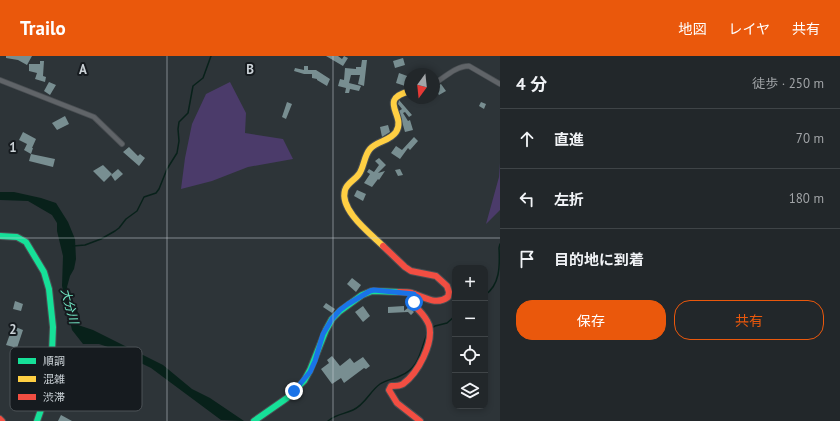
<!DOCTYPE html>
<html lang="ja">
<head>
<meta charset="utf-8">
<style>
	body { margin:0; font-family:"PT Sans","Noto Sans JP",sans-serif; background:#2e3336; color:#f1f3f6 }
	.controls { position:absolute; right:12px; bottom:12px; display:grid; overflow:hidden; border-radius:8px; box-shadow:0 2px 6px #0003 }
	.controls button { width:36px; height:36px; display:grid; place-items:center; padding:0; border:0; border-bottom:1px solid #3f4447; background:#22272a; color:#f1f3f6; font:20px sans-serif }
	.compass { position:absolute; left:404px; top:12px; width:36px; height:36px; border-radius:50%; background:#22272a; box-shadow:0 2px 6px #0003; rotate:195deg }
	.stop { position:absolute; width:12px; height:12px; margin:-9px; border:3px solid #1a73e8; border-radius:50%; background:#fff }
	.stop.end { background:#1a73e8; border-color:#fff; box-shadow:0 1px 4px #0008 }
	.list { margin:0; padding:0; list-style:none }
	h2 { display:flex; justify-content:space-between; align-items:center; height:52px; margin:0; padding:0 16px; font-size:17px }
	h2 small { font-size:13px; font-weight:400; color:#a2a5a8 }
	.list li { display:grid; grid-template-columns:26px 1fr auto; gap:12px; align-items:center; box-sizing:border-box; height:60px; padding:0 16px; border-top:1px solid #3f4447 }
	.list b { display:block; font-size:15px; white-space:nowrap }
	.list em { font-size:13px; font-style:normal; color:#a2a5a8 }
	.actions { display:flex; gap:8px; padding:12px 16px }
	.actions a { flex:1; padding:9px 0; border:1px solid #ea580c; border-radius:16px; text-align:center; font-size:14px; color:#ea580c }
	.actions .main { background:#ea580c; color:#fff }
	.icon { flex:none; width:22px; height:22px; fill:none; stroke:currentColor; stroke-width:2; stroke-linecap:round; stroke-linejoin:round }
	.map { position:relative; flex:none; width:500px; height:365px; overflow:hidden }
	header { display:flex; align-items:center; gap:24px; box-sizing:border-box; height:56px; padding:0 20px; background:#ea580c; color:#fff }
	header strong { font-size:19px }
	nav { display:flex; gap:22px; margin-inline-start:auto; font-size:14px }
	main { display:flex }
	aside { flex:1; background:#22272a }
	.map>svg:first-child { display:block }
	.green { fill:#4b3b6a }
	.water { fill:#08211a }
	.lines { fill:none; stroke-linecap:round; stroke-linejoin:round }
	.stream { stroke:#08211a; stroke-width:1.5 }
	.building { fill:#788e91 }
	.street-casing { stroke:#4a4f53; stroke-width:6 }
	.fast-casing { stroke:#4a4f53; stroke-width:8 }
	.slow-casing { stroke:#4a4f53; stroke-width:8 }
	.jam-casing { stroke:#4a4f53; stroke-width:8 }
	.street { stroke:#606468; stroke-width:4.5 }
	.fast { stroke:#16e098; stroke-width:6 }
	.slow { stroke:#ffcf43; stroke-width:6 }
	.jam { stroke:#f24e42; stroke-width:6 }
	.route { stroke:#1a73e8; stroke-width:5 }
	.grid { fill:none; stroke:#cbd2d7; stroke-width:1; stroke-opacity:0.55 }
	.labels { text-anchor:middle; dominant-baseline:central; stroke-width:4; stroke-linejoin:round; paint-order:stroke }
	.water-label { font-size:12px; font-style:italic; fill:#72e9c5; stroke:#161b1f }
	.key { fill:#161b1f; stroke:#4c5256; stroke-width:1 }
	.key-label { font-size:11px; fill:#cbd2d7 }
	.grid-label { font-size:13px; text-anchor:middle; font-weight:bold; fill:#cbd2d7; stroke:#161b1f; stroke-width:4; stroke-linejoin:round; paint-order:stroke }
</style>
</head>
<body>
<header>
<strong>Trailo</strong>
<nav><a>地図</a><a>レイヤ</a><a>共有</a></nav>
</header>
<main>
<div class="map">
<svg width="500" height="365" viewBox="0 0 500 365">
	<rect width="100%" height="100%" fill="#2d3438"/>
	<!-- green -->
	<g class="green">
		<path d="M230,26L246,57L245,77L283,83L293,103L248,111L212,125L181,133L185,102L192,68L206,38Z"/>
		<path d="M500,107V154L486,168L499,121Z"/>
	</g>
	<!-- water -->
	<path class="water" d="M0,136H14L41,142L56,147L68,166L75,183L76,203L74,213L70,220L67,231L80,261L78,269L93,274L163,309L192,333L210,342L244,365L221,364L151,312L108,291L99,288H83L72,274L62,230L63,200L57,175V167L52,159L28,145L0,144Z"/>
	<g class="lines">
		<!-- stream -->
		<g class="stream">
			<path d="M73,190L85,189L101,183L115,175L119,172L126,163L137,155L144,141L156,137L159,133L167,113L177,97L179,85L178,73L179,66L188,57L193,30L203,22L211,0"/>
			<path d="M485,239C500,229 500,210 499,192L500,188"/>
			<path d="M431,273L435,270L447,267L455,260"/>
			<path d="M328,365C336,358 345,358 353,354C365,349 370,335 380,328C386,324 394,323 400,320C420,312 420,295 427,278"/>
		</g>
	</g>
	<!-- building -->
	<g class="building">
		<path d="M6,0H32L27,9L18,4L6,2Z"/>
		<path d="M326,0H338L342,3L344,0L348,2L343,10Z"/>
		<path d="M403,2L405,9L395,12L393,5Z"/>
		<path d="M362,4H367L364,30L358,28L360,19H351L349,27L361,30L359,35L350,33L349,37H345L346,32L338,30L340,23L344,24L345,12L356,13V11H361Z"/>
		<path d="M40,5H44L43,20L46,21L45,26L35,23L37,17L29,15V8H40Z"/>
		<path d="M304,10H308V14H316L330,23L327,30L317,24V23L312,22V18H304L294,15L295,12L304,14Z"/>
		<path d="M399,17L410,21L408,31L396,27Z"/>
		<path d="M49,26L56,29L50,39L44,35Z"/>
		<path d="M441,28L446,35L439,39L434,32Z"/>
		<path d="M399,44L412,59L409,61L405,56L403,57L408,65L410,64L413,74L405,76L399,55L402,53L398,48Z"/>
		<path d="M287,46L292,48L286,63L282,61Z"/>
		<path d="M481,46L486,48L484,53L479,50Z"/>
		<path d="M65,60L69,68L57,74L52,67Z"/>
		<path d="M388,69L390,76L382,81L380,71Z"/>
		<path d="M23,76L36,83L32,92H33L31,98L24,94L27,88L19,84Z"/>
		<path d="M414,81L418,85L410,94L408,92L400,103L391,97L396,90L402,94Z"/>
		<path d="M129,91L138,100L140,98L145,102L139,110L123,96Z"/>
		<path d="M31,98L55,103L53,111L29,105Z"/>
		<path d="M379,102L386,109L378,117L385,115L379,124L378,123L372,131L364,127L370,118L367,116L369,113L374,116L379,109L375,105Z"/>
		<path d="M103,109L112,118L104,126L93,115Z"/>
		<path d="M118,113L123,118L115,125L111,119Z"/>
		<path d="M400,113L403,119L398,120L395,114Z"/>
		<path d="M357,134L366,138L363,145L354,140Z"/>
		<path d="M352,222L361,229L356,236L347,228Z"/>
		<path d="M15,245L23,248L21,255L13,253Z"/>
		<path d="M326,247L335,253L332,257L323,251Z"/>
		<path d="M363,250L370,260L363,266L355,256Z"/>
		<path d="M404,250V255L409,251L414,256L411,259L408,256L388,257V251Z"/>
		<path d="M13,270L23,274L17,292L6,289Z"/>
		<path d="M332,300L340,310L350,302L354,307L363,301L370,310L366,313L364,312L344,327L341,322L332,328L321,313L329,307L327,304Z"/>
		<path d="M61,359L72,365H58Z"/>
	</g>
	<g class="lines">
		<!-- street casing -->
		<g class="street-casing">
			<g id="street">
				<path d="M0,24L94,61L122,88"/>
				<path d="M434,28C445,21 456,10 469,10L500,28"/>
			</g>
		</g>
		<!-- fast casing -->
		<g class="fast-casing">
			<g id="fast">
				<path d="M0,180L17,181L26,186L44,216L49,233L53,271L51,321L49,331L37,365"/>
				<path d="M254,365L287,342L304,325L310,314L326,274L332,263L340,255L362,239L372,235L399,236"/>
			</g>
		</g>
		<!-- slow casing -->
		<g class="slow-casing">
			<path id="slow" d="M383,190C371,178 339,154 345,134C347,127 355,124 359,118C364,111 364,100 370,93C377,85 390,85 396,76C407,59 376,44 410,35"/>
		</g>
		<!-- jam casing -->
		<g class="jam-casing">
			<g id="jam">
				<path d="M383,190L405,211L411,215L436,220L447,230L449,236L448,241C436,250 425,241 412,237C408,236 403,236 399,236"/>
				<path d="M414,238V249C421,257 425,259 429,269C434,287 418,317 403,328C400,330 395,330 391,330L389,334L397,347L420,365"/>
				<path d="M0,363L2,365"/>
			</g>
		</g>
		<!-- street -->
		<use href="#street" class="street"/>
		<!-- fast -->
		<use href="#fast" class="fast"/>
		<!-- slow -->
		<use href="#slow" class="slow"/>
		<!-- jam -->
		<use href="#jam" class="jam"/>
	</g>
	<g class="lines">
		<!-- route -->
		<path class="route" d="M294,335L310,316L315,305L323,278L332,263L340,254L348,248L370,235L374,234L414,238V246"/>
	</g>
	<!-- grid -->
	<path class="grid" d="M167,0V365M333,0V365M0,182H500"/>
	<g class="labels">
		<!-- water labels -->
		<g class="water-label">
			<text transform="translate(70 250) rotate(75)">大分川</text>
		</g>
	</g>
	<!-- legend -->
	<rect x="10" y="291" width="132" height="64" rx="6" class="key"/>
	<rect x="18" y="302" width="18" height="6" fill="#16e098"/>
	<rect x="18" y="320" width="18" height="6" fill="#ffcf43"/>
	<rect x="18" y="338" width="18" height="6" fill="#f24e42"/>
	<g class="key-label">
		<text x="43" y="309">順調</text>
		<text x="43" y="327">混雑</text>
		<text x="43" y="345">渋滞</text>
	</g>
	<g class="grid-label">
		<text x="83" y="18">A</text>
		<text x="250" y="18">B</text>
		<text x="13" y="96">1</text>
		<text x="13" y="278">2</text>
	</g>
</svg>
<div class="controls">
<button>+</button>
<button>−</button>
<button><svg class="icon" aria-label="locate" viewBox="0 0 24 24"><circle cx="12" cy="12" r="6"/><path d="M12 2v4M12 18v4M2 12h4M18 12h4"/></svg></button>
<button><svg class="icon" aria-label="layers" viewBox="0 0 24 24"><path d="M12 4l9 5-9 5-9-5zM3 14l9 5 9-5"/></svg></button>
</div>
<svg class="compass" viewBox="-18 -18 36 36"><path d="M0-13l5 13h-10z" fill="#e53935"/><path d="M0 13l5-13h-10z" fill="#a2a5a8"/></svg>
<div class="stop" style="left:414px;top:246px"></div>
<div class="stop end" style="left:294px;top:335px"></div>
</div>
<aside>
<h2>4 分<small>徒歩 · 250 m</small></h2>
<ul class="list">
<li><svg class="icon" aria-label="ahead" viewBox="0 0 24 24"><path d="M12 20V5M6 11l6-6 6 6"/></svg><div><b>直進</b></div><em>70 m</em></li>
<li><svg class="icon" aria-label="left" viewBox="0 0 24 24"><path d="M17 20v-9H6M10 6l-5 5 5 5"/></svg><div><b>左折</b></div><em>180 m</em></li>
<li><svg class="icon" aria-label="arrive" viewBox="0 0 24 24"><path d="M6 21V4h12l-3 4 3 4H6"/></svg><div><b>目的地に到着</b></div></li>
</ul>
<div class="actions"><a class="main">保存</a><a>共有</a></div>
</aside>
</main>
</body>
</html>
